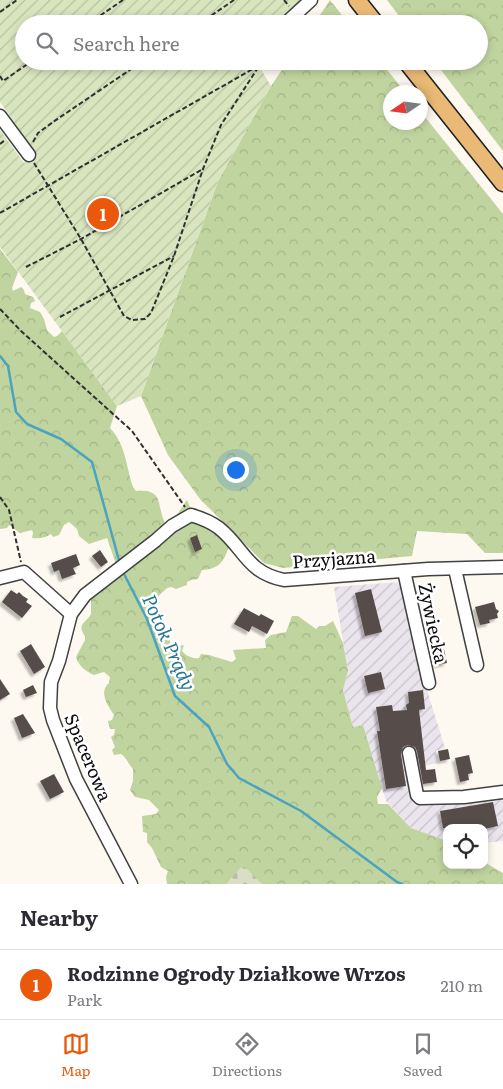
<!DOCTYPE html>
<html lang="en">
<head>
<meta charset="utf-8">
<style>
	body { margin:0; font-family:Literata,serif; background:#f2f2f3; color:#2b2b33 }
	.controls { position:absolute; right:15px; bottom:15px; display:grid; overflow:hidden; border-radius:10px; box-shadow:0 2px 8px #0003 }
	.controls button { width:45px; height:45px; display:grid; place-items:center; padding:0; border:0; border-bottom:1px solid #e1e1e2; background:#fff; color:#2b2b33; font:25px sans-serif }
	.compass { position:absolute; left:383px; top:85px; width:45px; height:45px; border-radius:50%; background:#fff; box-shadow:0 2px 8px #0003; rotate:257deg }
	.you { position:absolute; left:235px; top:469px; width:18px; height:18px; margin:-12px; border:4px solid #fff; border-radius:50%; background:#1a73e8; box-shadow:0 0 0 8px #1a73e833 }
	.badge { display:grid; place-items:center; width:32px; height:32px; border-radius:50%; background:#ea580c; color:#fff; font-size:16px; font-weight:700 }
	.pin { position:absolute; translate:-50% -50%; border:2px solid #fff; box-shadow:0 1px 5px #0006 }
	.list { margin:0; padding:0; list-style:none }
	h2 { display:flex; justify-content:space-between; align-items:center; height:65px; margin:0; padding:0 20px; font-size:21px }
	h2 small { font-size:16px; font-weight:400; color:#7c7c81 }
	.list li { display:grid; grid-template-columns:32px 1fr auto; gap:15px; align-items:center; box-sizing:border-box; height:70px; padding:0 20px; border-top:1px solid #e1e1e2 }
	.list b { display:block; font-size:19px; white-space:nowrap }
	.list p { margin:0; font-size:16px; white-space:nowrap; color:#7c7c81 }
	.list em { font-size:16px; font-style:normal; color:#7c7c81 }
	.icon { flex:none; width:28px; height:28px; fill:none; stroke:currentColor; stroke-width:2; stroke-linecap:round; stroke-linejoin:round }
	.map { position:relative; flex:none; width:503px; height:884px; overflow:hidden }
	.search { position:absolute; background:#fff; box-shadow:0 2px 8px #0003; left:15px; right:15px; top:15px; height:55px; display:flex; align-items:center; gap:12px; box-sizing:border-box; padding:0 18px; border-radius:28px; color:#7c7c81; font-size:19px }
	.sheet { height:135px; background:#fff }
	nav { display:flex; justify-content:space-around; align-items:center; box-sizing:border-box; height:70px; border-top:1px solid #e1e1e2; background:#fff; font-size:14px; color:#7c7c81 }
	nav a { display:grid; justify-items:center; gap:2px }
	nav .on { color:#ea580c }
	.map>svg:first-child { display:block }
	.industrial { fill:url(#industrial-furrows) }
	.forest { fill:url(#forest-crowns) }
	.cemetery { fill:url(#cemetery-stones) }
	.garden { fill:url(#garden-furrows) }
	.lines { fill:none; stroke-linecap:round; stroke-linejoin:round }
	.stream { stroke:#4aa4bf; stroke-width:2.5 }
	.building { fill:#564e4c; filter:url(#shadow) }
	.minor-casing { stroke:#414141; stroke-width:15 }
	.major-casing { stroke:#1f1f1f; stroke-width:19 }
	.path { stroke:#303030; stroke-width:2; stroke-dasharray:5 2.5; stroke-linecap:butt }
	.minor { stroke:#fff; stroke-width:12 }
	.major { stroke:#eab975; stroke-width:16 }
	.labels { text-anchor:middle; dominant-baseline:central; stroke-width:5; stroke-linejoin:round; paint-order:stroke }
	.street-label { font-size:18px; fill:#0e0e0e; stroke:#fff }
	.water-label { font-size:19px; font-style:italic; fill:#257693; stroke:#fff }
</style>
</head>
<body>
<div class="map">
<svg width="503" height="884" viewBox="0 0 503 884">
	<defs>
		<pattern id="industrial-furrows" width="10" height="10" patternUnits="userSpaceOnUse" patternTransform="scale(1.25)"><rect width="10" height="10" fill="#eae4ec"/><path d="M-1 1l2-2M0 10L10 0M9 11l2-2" fill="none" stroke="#c8c2c9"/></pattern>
		<pattern id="forest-crowns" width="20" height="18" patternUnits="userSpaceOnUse" patternTransform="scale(1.25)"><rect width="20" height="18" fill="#c0d49f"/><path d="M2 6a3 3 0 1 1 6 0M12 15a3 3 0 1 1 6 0" fill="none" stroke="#a4b588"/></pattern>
		<pattern id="cemetery-stones" width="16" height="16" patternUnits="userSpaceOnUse" patternTransform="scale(1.25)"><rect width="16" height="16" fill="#dadec4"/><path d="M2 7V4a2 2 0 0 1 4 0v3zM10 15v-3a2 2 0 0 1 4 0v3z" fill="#babda7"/></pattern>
		<pattern id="garden-furrows" width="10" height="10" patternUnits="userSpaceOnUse" patternTransform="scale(1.25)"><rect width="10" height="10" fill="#d9e5be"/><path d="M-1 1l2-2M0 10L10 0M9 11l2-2" fill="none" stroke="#b9c3a2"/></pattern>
		<filter id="shadow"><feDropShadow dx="-3" dy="3" stdDeviation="1" flood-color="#0004"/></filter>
	</defs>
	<rect width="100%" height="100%" fill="#fdf9f1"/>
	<!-- industrial -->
	<path class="industrial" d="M400,582L422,678L426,687L445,748L436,751L437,763L415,768L420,793L503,798V841L484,843V828H447V841L411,828L386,801L363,725L353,727L343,690L348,671L334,587Z"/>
	<!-- forest -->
	<g class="forest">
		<path d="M330,0L349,24H314Z"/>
		<path d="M387,0H503V151L434,61H479V24H405Z"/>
		<path d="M288,61H380L405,92H390V122H420L421,112L503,214V553H485L467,534L417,531L412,556L283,568L264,563L200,499L168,455L141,396L218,181L271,86Z"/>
		<path d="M0,249L18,272L12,288L13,291L21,287L24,290L25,294L33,297L35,301L31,303L30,308L40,312L44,319L47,330L54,337L57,336L62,331L117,406L110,428C126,445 126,466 133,487L136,491C165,489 156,505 165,523L175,521L176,516L187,500L190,507L202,513L231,548L228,549C223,564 217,569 202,570L198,579L191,580L187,582V585L176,589L171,587L167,588L151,603L155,617L161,628L168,636L172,648L177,651L179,646L184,645L182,651C186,656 193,659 199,658L201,654L209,655L232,662L236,659L233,650L266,648L265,640L271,635L286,632L292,616H298L316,629L319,626H325L333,621L343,643L348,671L343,690L353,727L363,725L382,788L377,797L378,804H388L411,828L447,841V865H484V862L503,873V884H167L166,877L168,871L161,867L152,848L147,842V833L143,832L142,816L156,814L159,810L149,800L135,797L130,790L133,781V769C128,764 127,758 121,754L114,755L112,750L115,747L111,737L114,735L115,729H110L108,721L112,720L114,715C108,706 98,692 109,683L110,677L104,672L94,675C86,672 78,665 76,657L85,640V636C76,624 86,623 91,614V597L117,567L107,538L89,544L79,536L77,529L69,522L64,525L59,535L53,537L51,534C45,538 40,539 32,538L33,533L32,530L20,533L9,525L7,528L0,529Z"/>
	</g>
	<!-- cemetery -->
	<path class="cemetery" d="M241,867H245L262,884H226Z"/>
	<!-- garden -->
	<path class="garden" d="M0,0H301L291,9L272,24H24V61H256L271,86L218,181L141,396L117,406L0,247V130L24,163L38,156L0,102Z"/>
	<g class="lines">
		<!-- stream -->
		<g class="stream">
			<path d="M0,356L8,366L16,412L27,424L61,439L92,462L120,564"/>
			<path d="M123,572L147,619L175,696L209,727L227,764L239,778L301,811L397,882L402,884"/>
		</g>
	</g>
	<!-- building -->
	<g class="building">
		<path d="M197,535L202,549L195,552L190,538Z"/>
		<path d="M100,550L108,562L101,567L92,556Z"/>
		<path d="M76,554L80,565L73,568L76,574L62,579L59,570L54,572L51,563Z"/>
		<path d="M429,586L431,594L421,596L419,588Z"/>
		<path d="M371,589L382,632L365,636L355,593Z"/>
		<path d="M11,590L17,594L19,592L23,596L28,599L26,602L32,606L22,618L2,602Z"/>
		<path d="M494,602L496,609L499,611L497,614L498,618L489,620L490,623L480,625L475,607Z"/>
		<path d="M244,608L259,616L261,614L274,621L267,634L252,626L249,632L234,624Z"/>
		<path d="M31,644L45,667L34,674L20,651Z"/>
		<path d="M444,649L447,663L437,665L434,651Z"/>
		<path d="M381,672L385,689L368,693L364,676Z"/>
		<path d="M0,679L10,694L0,700Z"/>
		<path d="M33,685L37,693L26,697L23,690Z"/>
		<path d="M423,690L425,709L419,710L426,770L435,769L437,782L423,784L417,751L415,747L408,745L403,747L401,754L406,786L386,789L377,731H380L376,707L392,705L393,711L407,710L406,705L409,703L408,692Z"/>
		<path d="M23,714L35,733L22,738L14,718Z"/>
		<path d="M448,749L450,759L440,761L438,751Z"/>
		<path d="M469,755L473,773L468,774L469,780L460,782L455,758Z"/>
		<path d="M54,774L64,792L50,799L40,781Z"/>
		<path d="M493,802L498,826L484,829L443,828L440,811Z"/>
	</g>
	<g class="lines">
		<!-- minor casing -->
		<g class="minor-casing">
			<g id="minor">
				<path d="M285,24L311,0"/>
				<path d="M0,116L29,155"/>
				<path d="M455,569L477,665"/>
				<path d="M404,571L429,683"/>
				<path d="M0,578L24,572L71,614"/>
				<path d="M409,753L417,795L420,798L464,797L503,792"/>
				<path d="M131,884L76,779L53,720L50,708L51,682L59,661L71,614L85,595L155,541L172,526L191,515C201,518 210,521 219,528C245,549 246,572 284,580L428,569L503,567"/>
			</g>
		</g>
		<!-- major casing -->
		<g class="major-casing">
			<g id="major">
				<path d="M357,0L376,24"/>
				<path d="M406,61L503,183"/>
			</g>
		</g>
		<!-- path -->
		<g class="path">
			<path d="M284,0L289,6"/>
			<path d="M0,12L17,0"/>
			<path d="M88,24L123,0"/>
			<path d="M199,24L234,0"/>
			<path d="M0,76L3,81L32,61"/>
			<path d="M33,142L38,133L53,122L143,61"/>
			<path d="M0,144L5,140"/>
			<path d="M34,163L81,239L124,316L132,320L145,319L151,313L174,256L203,169L221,125L259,66L260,61"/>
			<path d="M0,213L258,66"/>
			<path d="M26,267L81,239L203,169"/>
			<path d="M0,309L21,331L132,431L185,507"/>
			<path d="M60,317L174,256"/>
			<path d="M0,497L9,510L21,562"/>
		</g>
		<!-- minor -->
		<use href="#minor" class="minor"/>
		<!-- major -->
		<use href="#major" class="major"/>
	</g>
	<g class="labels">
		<!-- street labels -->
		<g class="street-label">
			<text transform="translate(334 558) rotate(-4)">Przyjazna</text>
			<text transform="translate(434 623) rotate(78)">Żywiecka</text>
			<text transform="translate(89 757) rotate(67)">Spacerowa</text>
		</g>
		<!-- water labels -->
		<g class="water-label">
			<text transform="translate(170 642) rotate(66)">Potok Prądy</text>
		</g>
	</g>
</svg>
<div class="controls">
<button><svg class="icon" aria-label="locate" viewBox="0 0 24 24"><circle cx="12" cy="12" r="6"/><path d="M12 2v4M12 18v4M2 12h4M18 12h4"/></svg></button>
</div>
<svg class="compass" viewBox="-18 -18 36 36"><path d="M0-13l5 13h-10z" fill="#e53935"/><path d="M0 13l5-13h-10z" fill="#7c7c81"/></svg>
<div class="you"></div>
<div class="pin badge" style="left:103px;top:214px">1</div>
<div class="search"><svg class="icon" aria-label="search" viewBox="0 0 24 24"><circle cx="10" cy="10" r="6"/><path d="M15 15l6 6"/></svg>Search here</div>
</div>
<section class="sheet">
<h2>Nearby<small></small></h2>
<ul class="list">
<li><span class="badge">1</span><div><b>Rodzinne Ogrody Działkowe Wrzos</b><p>Park</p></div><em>210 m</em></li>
</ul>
</section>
<nav>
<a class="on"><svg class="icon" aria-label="map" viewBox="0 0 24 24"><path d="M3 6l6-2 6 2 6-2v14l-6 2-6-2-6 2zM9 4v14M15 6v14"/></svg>Map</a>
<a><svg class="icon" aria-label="directions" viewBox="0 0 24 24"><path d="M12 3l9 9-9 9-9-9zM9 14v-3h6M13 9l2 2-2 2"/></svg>Directions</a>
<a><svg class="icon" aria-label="saved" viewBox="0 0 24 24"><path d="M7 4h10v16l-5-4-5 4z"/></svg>Saved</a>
</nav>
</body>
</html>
